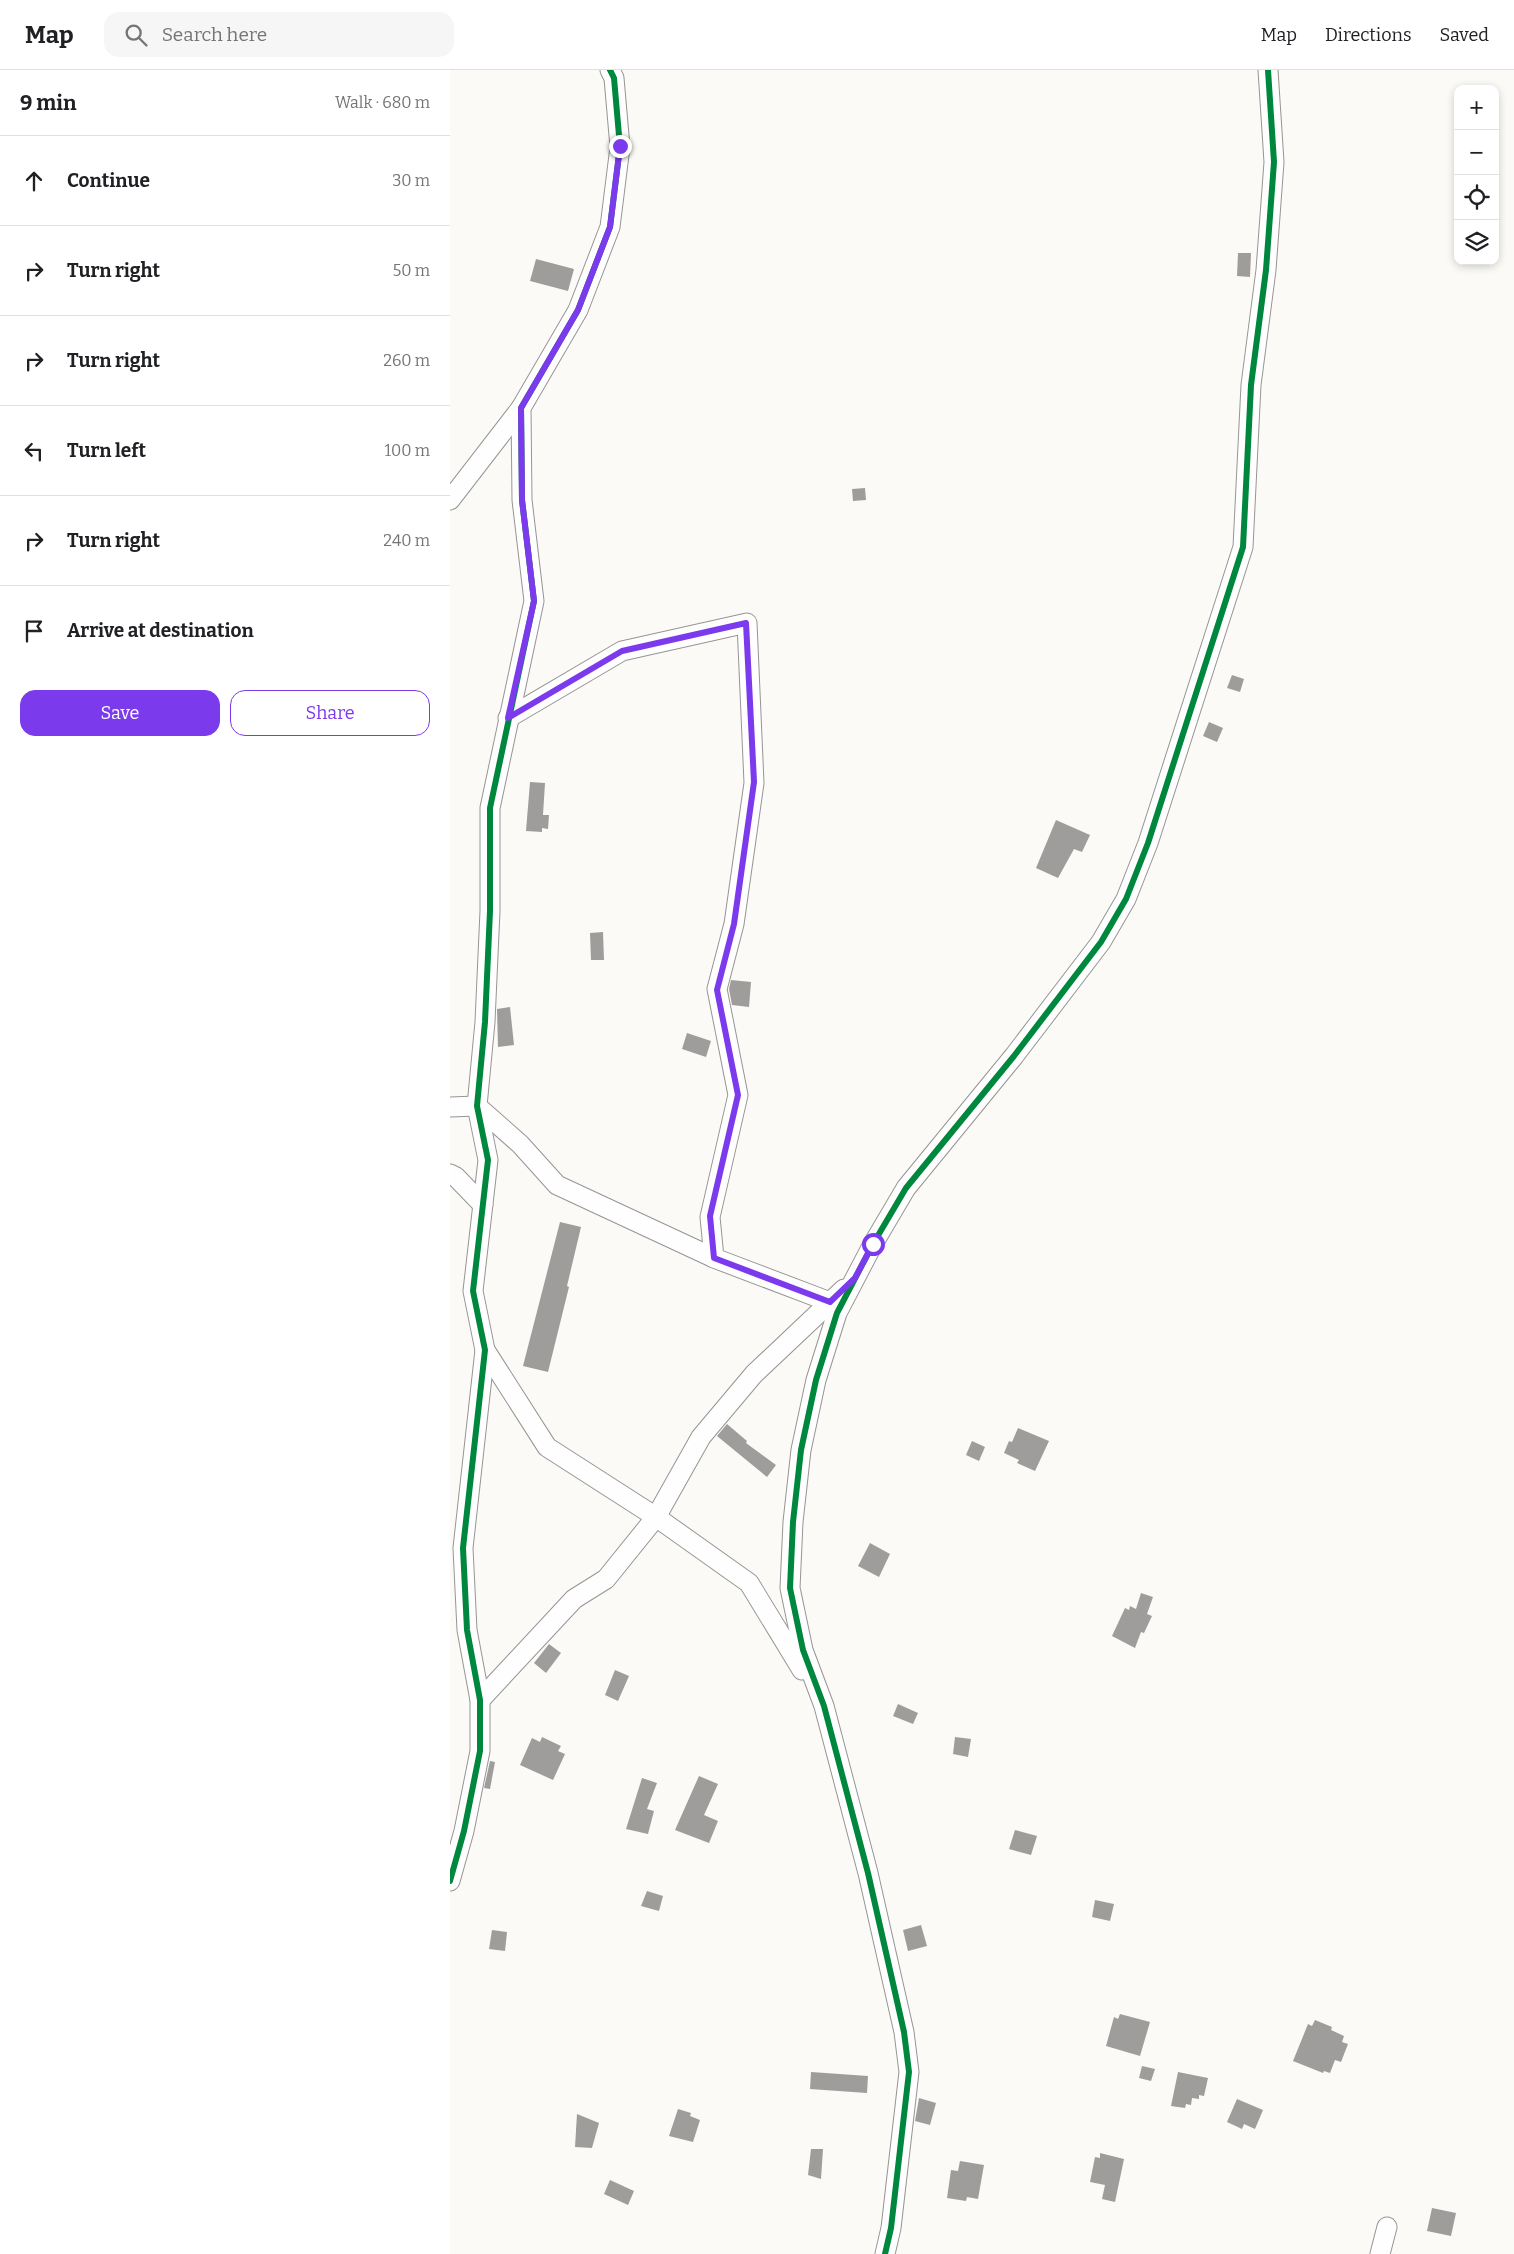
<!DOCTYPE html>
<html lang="en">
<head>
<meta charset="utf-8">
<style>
	body { margin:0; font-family:Bitter,serif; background:#f6f6f6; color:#202124 }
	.controls { position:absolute; right:15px; top:15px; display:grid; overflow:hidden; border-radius:10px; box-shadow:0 2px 8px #0003 }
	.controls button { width:45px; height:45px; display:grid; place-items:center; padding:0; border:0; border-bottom:1px solid #e0e0e0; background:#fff; color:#202124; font:25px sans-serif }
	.stop { position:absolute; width:15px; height:15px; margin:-11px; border:4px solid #7c3aed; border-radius:50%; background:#fff }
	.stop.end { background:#7c3aed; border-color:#fff; box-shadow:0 1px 5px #0008 }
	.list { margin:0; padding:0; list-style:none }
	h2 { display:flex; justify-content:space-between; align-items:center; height:65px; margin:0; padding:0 20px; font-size:21px }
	h2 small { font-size:16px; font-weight:400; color:#757577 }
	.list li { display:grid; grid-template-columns:32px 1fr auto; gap:15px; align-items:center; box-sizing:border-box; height:90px; padding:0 20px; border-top:1px solid #e0e0e0 }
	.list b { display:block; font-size:19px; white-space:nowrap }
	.list em { font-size:16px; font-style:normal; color:#757577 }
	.actions { display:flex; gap:10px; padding:15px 20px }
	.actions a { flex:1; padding:11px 0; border:1px solid #7c3aed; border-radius:15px; text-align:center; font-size:18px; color:#7c3aed }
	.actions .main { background:#7c3aed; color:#fff }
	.icon { flex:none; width:28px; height:28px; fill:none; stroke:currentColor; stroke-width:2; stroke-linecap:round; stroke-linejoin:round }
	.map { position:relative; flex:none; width:1064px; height:2184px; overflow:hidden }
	header { display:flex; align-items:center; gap:30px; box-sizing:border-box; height:70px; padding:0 25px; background:#fff; border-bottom:1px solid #e0e0e0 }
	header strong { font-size:24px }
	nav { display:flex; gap:28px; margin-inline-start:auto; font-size:18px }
	.search { width:350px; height:45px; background:#f6f6f6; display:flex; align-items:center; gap:12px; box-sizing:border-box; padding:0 18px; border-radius:15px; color:#757577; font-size:19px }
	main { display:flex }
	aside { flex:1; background:#fff }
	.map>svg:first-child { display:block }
	.building { fill:#9f9d9b }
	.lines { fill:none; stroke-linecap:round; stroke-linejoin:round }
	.minor-casing { stroke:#969594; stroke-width:21 }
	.minor { stroke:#fefefe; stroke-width:19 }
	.cycleway-casing { stroke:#fff; stroke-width:9 }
	.cycleway { stroke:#00873e; stroke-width:6 }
	.route { stroke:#7c3aed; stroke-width:6 }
</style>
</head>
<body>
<header>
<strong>Map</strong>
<div class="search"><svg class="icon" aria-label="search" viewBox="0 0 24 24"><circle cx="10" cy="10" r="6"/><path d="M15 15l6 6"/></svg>Search here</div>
<nav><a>Map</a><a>Directions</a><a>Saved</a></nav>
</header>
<main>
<aside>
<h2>9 min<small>Walk · 680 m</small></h2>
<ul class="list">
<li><svg class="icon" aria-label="ahead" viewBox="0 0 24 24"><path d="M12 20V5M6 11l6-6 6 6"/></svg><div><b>Continue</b></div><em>30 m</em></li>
<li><svg class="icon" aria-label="right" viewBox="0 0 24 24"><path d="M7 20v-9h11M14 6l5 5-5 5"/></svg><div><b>Turn right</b></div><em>50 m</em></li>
<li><svg class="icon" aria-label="right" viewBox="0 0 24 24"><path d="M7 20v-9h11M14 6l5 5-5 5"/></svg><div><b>Turn right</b></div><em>260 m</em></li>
<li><svg class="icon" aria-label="left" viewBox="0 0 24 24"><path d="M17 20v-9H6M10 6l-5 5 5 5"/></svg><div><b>Turn left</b></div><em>100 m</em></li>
<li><svg class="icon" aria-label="right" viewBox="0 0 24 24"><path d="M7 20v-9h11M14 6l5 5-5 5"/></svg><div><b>Turn right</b></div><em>240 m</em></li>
<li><svg class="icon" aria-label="arrive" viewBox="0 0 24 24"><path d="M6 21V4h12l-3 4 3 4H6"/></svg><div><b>Arrive at destination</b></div></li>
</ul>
<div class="actions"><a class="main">Save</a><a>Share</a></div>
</aside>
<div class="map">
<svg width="1064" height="2184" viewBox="0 0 1064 2184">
	<rect width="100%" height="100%" fill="#fbfaf6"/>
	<!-- building -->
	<g class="building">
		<path d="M788,183H801L800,207L787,206Z"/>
		<path d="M86,189L124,199L118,221L80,211Z"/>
		<path d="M415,418L416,430L403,431L402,419Z"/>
		<path d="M782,605L794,609L790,622L777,618Z"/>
		<path d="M759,652L773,658L767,672L753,666Z"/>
		<path d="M80,712L95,713L93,745H99L98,759L92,758V762L76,761Z"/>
		<path d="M606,750L640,765L632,782L624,779L608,808L586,798Z"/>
		<path d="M153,862L154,890H141L140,863Z"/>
		<path d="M281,910L301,912L299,937L282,935L279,919Z"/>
		<path d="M60,937L64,975L48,977L47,939Z"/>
		<path d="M237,963L261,971L256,987L232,979Z"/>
		<path d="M110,1152L131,1157L117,1216L119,1217L98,1302L73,1296Z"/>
		<path d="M277,1354L297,1371L296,1373L326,1395L317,1407L267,1366Z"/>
		<path d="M568,1358L599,1371L585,1401L567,1393L569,1390L554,1383L559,1371L562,1372Z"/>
		<path d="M522,1371L535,1377L529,1391L516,1385Z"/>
		<path d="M420,1473L440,1484L429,1507L408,1496Z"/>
		<path d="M691,1523L703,1527L697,1544L702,1546L694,1563L691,1562L685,1578L662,1566L675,1538L679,1540L680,1536L686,1539Z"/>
		<path d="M99,1574L111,1583L96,1603L84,1593Z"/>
		<path d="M165,1600L179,1606L168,1631L155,1625Z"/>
		<path d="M448,1634L468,1643L463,1654L443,1646Z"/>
		<path d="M92,1667L111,1676L108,1681L115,1684L103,1710L70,1695L82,1668L90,1672Z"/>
		<path d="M505,1667L521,1669L518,1687L503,1684Z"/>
		<path d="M40,1691L45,1692L40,1719L34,1718Z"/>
		<path d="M249,1706L268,1714L254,1745L268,1751L259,1773L225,1760Z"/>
		<path d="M192,1708L207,1713L197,1739L204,1741L198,1764L176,1759Z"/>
		<path d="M565,1760L587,1766L581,1785L559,1779Z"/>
		<path d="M197,1821L213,1826L209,1841L191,1836Z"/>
		<path d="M645,1830L664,1834L660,1851L642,1847Z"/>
		<path d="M471,1855L477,1876L458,1881L453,1860Z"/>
		<path d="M42,1860L57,1862L55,1881L39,1879Z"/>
		<path d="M670,1944L700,1952L690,1986L656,1976L664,1947L668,1949Z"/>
		<path d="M865,1950L882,1957L881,1960L894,1966L892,1972L898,1974L891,1992L885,1990L880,2003L874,2001L873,2003L843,1991L858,1954L862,1956Z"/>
		<path d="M692,1996L705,1999L701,2011L689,2008Z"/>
		<path d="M361,2002L418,2006L417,2023L360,2019Z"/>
		<path d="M728,2002L758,2008L754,2026L749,2025V2029L742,2028L741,2035L736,2034L735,2038L721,2036Z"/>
		<path d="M469,2028L486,2033L480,2055L465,2051Z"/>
		<path d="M787,2029L813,2040L805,2059L794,2054L792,2059L777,2052Z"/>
		<path d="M228,2039L241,2043L240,2046L250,2050L243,2072L219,2066Z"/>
		<path d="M127,2044L149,2053L142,2078L125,2077Z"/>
		<path d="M361,2079H373L371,2109L358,2105Z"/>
		<path d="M650,2083L674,2089L665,2132L652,2129L655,2115L640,2112L645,2087L650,2088Z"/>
		<path d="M510,2091L534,2095L528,2129L517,2127L516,2131L497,2128L501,2100L508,2101Z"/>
		<path d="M160,2110L184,2121L178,2135L154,2124Z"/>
		<path d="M982,2138L1006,2143L1001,2166L977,2161Z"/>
	</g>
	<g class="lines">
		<!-- minor casing -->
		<g class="minor-casing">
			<g id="minor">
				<path d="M0,430L71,338"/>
				<path d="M58,648L172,581L297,553L304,713L284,854L267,919L288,1025L260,1147L264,1188"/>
				<path d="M0,1037L27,1036L70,1074L107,1115L264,1188L380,1232"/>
				<path d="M0,1104L6,1107L33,1135"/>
				<path d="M35,1280L97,1377L206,1447L299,1513L352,1600"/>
				<path d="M30,1630L124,1529L156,1509L206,1447L251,1367L304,1304L394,1219"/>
				<path d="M0,1811L14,1761L30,1681V1630L17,1560L13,1478L35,1280L23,1221L38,1090L27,1036L35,952L40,841V738L84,531L72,430L71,338L128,240L160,157L170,77L164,8L160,0"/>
				<path d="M435,2184L441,2158L459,2002L454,1962L418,1803L374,1636L353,1580L340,1518L343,1452L351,1380L366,1310L387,1243L423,1174L456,1118L564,986L651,872L676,829L698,773L793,477L801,315L816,200L824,92L818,0"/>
				<path d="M930,2184L937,2157"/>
			</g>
		</g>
		<!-- minor -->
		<use href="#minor" class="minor"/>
		<!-- cycleway casing -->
		<g class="cycleway-casing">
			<g id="cycleway">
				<path d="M0,1811L14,1761L30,1681V1630L17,1560L13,1478L35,1280L23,1221L38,1090L27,1036L35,952L40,841V738L84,531L72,430L71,338L128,240L160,157L170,77L164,8L160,0"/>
				<path d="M435,2184L441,2158L459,2002L454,1962L418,1803L374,1636L353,1580L340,1518L343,1452L351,1380L366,1310L387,1243L423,1174L456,1118L564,986L651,872L676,829L698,773L793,477L801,315L816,200L824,92L818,0"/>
			</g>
		</g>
		<!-- cycleway -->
		<use href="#cycleway" class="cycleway"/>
	</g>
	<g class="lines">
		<!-- route -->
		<path class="route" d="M170,76L160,157L128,240L71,338L72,430L84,531L58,648L172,581L296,553L304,712L284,854L267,920L288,1025L260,1146L264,1188L380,1232L405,1208L423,1174"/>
	</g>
</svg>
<div class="controls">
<button>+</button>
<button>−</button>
<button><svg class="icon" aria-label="locate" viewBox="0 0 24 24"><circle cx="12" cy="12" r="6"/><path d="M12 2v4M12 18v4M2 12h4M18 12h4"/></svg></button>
<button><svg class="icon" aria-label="layers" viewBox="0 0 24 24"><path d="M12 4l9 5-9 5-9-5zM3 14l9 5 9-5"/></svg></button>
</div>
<div class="stop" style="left:423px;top:1174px"></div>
<div class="stop end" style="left:170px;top:76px"></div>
</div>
</main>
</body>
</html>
